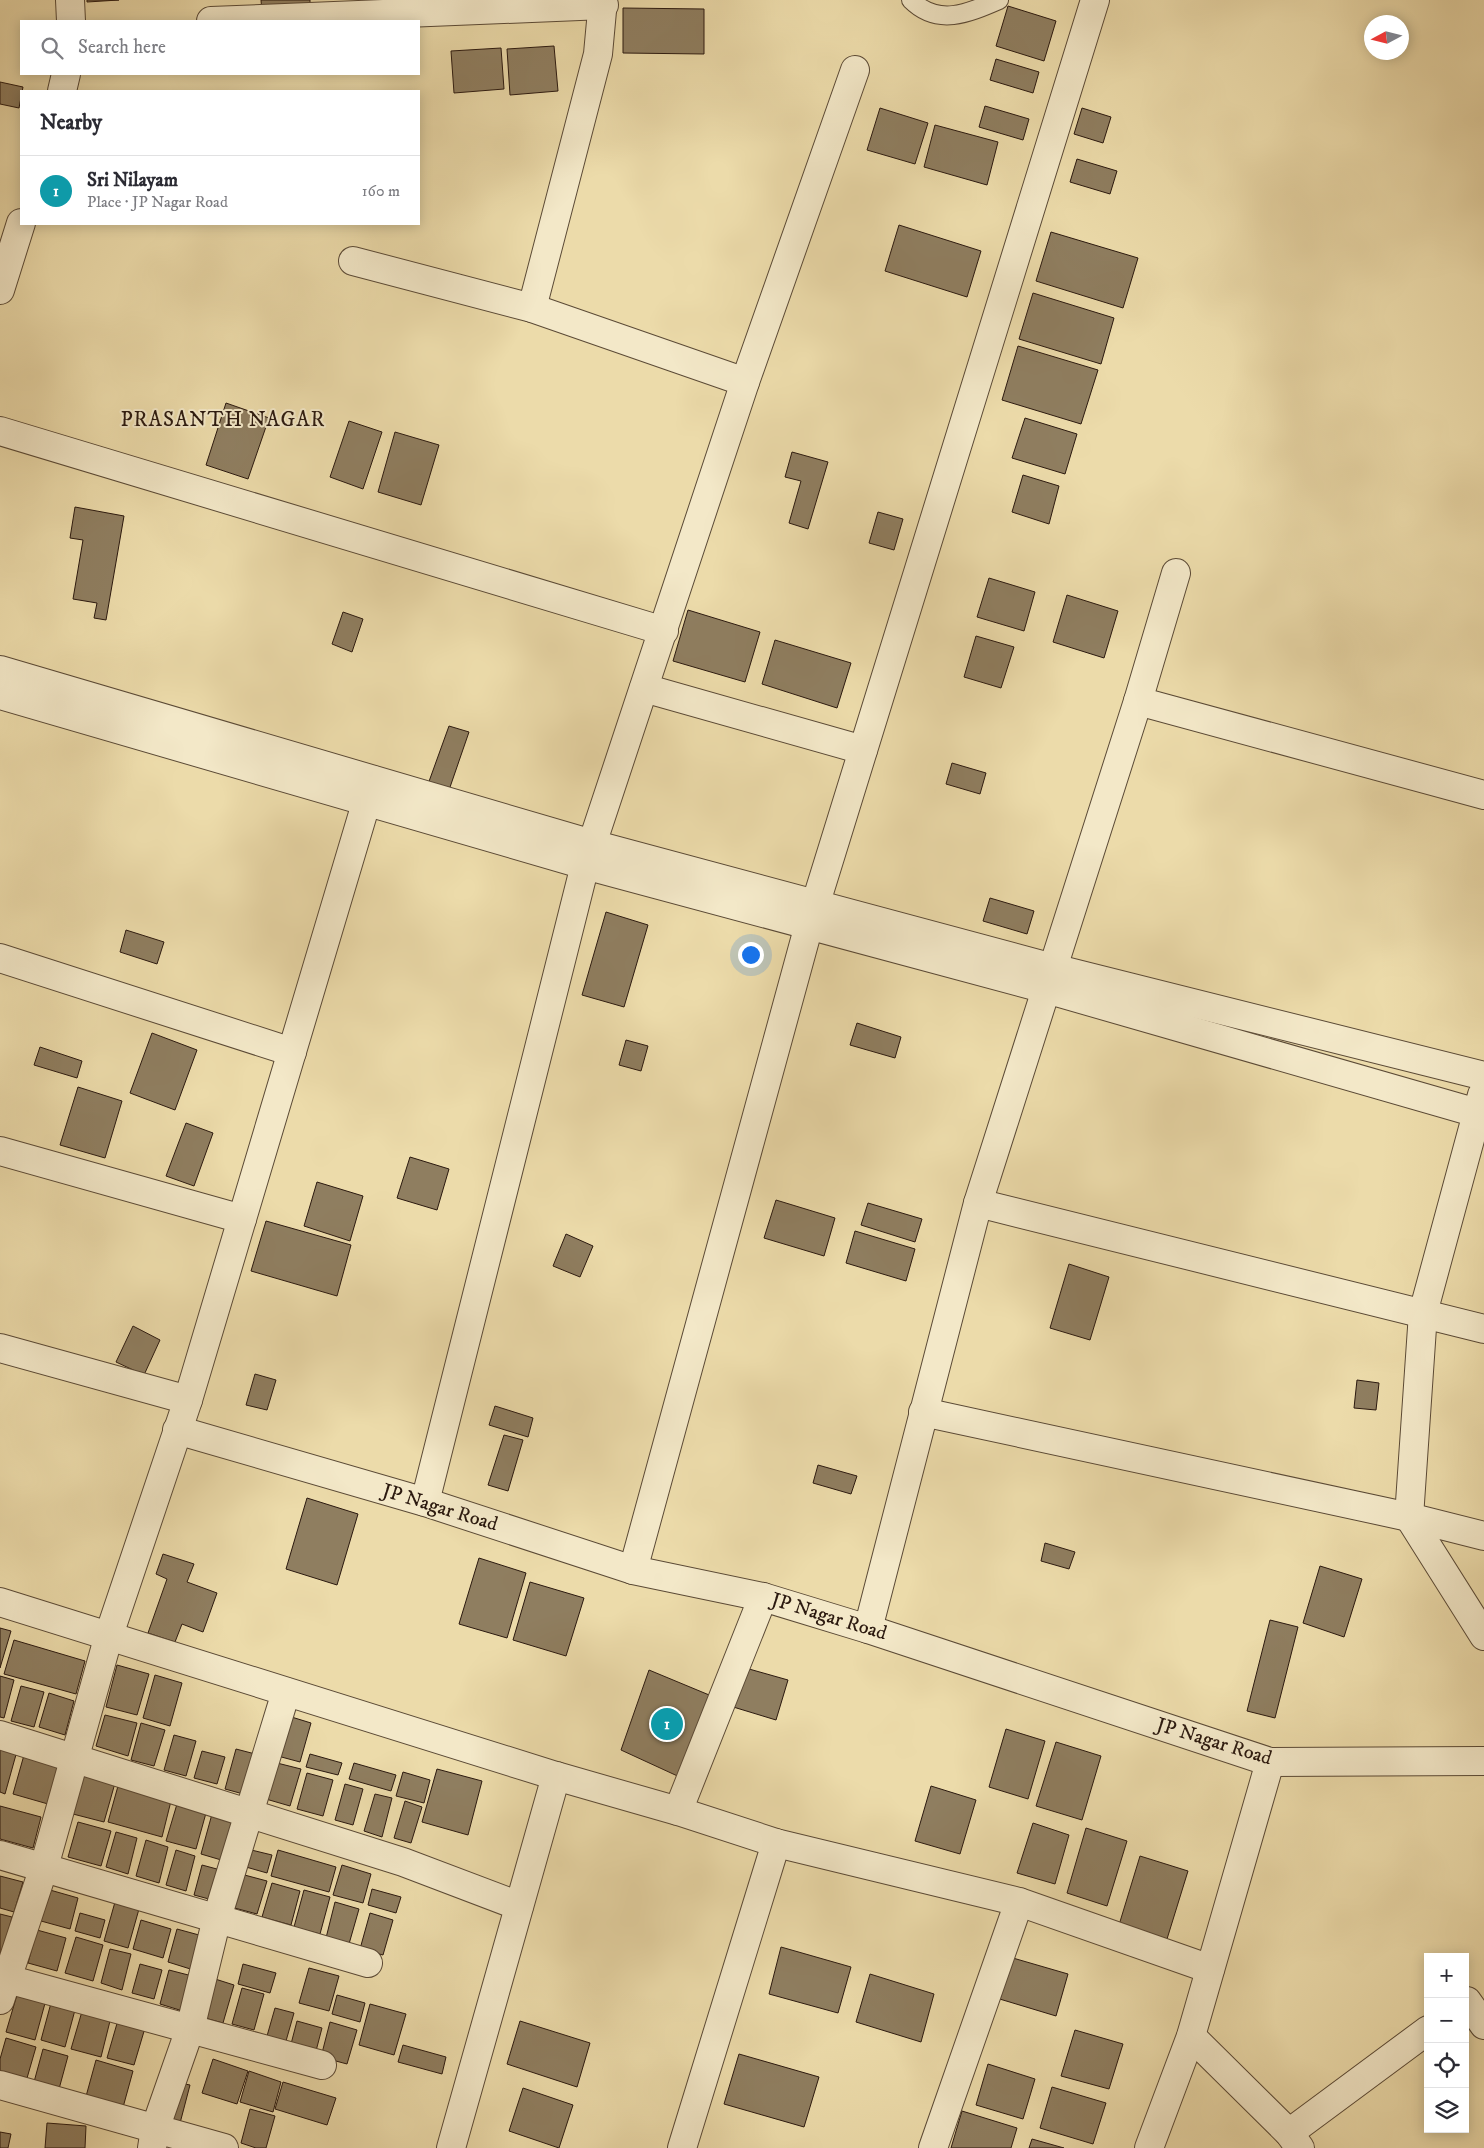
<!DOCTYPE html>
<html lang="en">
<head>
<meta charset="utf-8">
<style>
	body { margin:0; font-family:"IM FELL DW Pica",serif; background:#f7f7f7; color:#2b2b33 }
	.controls { position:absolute; right:15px; bottom:15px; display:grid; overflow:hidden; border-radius:0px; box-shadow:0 2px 12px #0003 }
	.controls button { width:45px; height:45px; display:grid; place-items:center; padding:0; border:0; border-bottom:1px solid #e1e1e2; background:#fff; color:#2b2b33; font:25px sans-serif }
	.compass { position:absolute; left:1364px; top:15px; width:45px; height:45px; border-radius:50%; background:#fff; box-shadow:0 2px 12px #0003; rotate:263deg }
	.you { position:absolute; left:750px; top:954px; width:18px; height:18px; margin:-12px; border:4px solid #fff; border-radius:50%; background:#1a73e8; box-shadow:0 0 0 8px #1a73e833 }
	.badge { display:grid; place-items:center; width:32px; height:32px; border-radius:50%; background:#b45309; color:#fff; font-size:16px; font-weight:700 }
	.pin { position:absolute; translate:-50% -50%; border:2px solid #fff; box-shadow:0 1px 5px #0006 }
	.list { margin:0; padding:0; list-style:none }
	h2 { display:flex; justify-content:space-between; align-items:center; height:65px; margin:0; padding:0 20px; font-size:21px }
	h2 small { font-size:16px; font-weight:400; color:#7c7c81 }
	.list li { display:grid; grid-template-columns:32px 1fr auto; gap:15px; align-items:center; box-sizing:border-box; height:70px; padding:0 20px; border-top:1px solid #e1e1e2 }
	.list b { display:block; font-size:19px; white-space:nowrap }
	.list p { margin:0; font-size:16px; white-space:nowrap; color:#7c7c81 }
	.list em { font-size:16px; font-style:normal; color:#7c7c81 }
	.icon { flex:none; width:28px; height:28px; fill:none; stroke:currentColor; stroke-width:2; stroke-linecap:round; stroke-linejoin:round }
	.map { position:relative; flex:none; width:1484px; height:2148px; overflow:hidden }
	.search { position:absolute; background:#fff; box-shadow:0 2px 12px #0003; left:20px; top:20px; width:400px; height:55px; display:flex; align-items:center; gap:12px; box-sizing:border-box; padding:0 18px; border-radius:0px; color:#7c7c81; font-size:19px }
	.panel { position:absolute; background:#fff; box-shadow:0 2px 12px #0003; left:20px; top:90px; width:400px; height:135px; border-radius:0px }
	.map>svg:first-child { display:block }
	.building { fill:#8f7e60; stroke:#2b190f }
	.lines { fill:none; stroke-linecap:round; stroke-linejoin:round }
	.service-casing { stroke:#5b4a36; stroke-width:20 }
	.minor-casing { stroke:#5b4a36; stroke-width:30 }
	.tertiary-casing { stroke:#5b4a36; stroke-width:30 }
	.service { stroke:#f3e8c8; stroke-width:18 }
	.minor { stroke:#f3e8c8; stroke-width:28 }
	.tertiary { stroke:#f3e8c8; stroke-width:28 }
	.labels { text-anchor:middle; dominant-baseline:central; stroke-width:4; stroke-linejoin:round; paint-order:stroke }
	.street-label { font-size:20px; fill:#2b190f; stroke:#f3e8c8 }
	.neighbourhood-label { font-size:21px; letter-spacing:1px; fill:#2b190f; stroke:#f3e8c8 }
</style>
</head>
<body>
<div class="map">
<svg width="1484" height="2148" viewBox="0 0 1484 2148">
	<rect width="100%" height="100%" fill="#ecdbaa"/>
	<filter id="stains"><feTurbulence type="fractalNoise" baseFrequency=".004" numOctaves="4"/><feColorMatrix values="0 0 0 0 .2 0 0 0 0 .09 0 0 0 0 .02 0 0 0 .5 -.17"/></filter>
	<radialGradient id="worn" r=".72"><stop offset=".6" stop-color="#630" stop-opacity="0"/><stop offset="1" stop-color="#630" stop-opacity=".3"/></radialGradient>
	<!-- building -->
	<g class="building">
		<path d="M87,0H119L87,2Z"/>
		<path d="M261,0H310V10L262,13Z"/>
		<path d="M1008,6L1056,21L1044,61L996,46Z"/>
		<path d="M623,8L704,9V54L623,53Z"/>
		<path d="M554,46L558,91L510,95L507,49Z"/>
		<path d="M501,48L504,89L454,93L451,51Z"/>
		<path d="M996,59L1039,72L1033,93L990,80Z"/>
		<path d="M0,82L23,87L19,108L0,104Z"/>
		<path d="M985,106L1029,119L1023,140L979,127Z"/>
		<path d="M880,108L928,123L915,164L867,150Z"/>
		<path d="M1082,108L1111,117L1103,143L1074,134Z"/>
		<path d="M935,125L998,142L987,185L924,167Z"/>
		<path d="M1077,159L1117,171L1110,194L1070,182Z"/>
		<path d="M899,225L981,251L967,297L885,271Z"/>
		<path d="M1051,232L1138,258L1123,308L1036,281Z"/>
		<path d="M1033,293L1114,318L1101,364L1019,339Z"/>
		<path d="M1018,346L1098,370L1081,424L1002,400Z"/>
		<path d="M226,403L269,418L248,479L206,465Z"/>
		<path d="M1025,418L1077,434L1065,474L1012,458Z"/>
		<path d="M349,421L382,432L363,489L330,477Z"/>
		<path d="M395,432L439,445L421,505L378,492Z"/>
		<path d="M792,452L828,462L808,529L789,523L801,481L785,477Z"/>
		<path d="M1023,475L1059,486L1049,524L1012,512Z"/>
		<path d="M75,507L124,516L106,620L94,618L97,603L73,599L83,540L70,538Z"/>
		<path d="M878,512L903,519L894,550L869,543Z"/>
		<path d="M989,578L1035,592L1024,631L977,617Z"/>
		<path d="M1067,595L1118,611L1104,658L1053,642Z"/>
		<path d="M688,610L760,632L745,682L673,661Z"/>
		<path d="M343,612L363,619L352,652L332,644Z"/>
		<path d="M976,636L1014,647L1001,688L964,677Z"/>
		<path d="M775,640L851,663L837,708L762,684Z"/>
		<path d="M449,726L469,732L448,793L427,787Z"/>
		<path d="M952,763L986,773L980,794L946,784Z"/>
		<path d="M990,898L1034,911L1027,934L983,921Z"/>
		<path d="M606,912L648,925L624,1007L582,995Z"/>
		<path d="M126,930L164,942L157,964L120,952Z"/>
		<path d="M857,1023L901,1037L895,1058L850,1045Z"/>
		<path d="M152,1033L197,1050L175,1110L130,1093Z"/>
		<path d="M626,1040L648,1046L641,1071L619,1065Z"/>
		<path d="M40,1047L82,1061L77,1078L34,1065Z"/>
		<path d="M78,1087L122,1101L105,1158L60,1145Z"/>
		<path d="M186,1123L213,1133L194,1186L166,1176Z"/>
		<path d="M410,1157L449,1169L437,1210L397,1198Z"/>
		<path d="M317,1182L363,1196L350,1241L304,1226Z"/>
		<path d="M776,1200L835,1218L824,1256L764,1238Z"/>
		<path d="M868,1203L922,1219L915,1242L861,1225Z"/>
		<path d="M266,1221L351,1245L337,1296L251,1271Z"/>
		<path d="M855,1231L915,1249L906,1281L846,1263Z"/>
		<path d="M566,1234L593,1246L580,1277L553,1266Z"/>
		<path d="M1069,1264L1109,1277L1090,1340L1050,1328Z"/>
		<path d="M133,1326L160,1340L144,1375L116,1362Z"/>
		<path d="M255,1374L276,1380L267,1410L246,1405Z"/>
		<path d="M1357,1380L1379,1383L1376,1410L1354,1408Z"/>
		<path d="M495,1406L533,1418L528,1437L489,1425Z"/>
		<path d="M504,1435L523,1440L508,1491L488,1485Z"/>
		<path d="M818,1465L857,1476L851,1494L813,1483Z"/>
		<path d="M307,1498L358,1514L337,1585L286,1569Z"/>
		<path d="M1045,1543L1075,1552L1069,1569L1041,1561Z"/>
		<path d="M163,1554L194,1564L187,1582L217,1593L203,1632L182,1624L175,1642L148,1633L167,1579L156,1574Z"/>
		<path d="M479,1558L526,1573L507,1638L459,1624Z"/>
		<path d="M1320,1566L1362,1579L1344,1637L1303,1623Z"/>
		<path d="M530,1582L584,1598L566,1656L513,1640Z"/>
		<path d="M1270,1620L1298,1627L1275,1718L1247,1711Z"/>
		<path d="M0,1628L11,1631L0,1668Z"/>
		<path d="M14,1640L85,1661L76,1694L4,1674Z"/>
		<path d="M117,1665L149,1674L137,1715L106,1707Z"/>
		<path d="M742,1667L788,1680L776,1720L730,1706Z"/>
		<path d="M649,1670L714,1697L684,1779L621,1750Z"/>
		<path d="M155,1675L182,1683L170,1726L143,1718Z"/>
		<path d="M0,1676L14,1680L4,1718L0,1717Z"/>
		<path d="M21,1686L44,1692L34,1727L11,1721Z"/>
		<path d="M49,1693L74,1701L65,1735L39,1727Z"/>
		<path d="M105,1715L137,1723L128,1756L96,1746Z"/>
		<path d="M285,1715L311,1723L300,1762L274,1755Z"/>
		<path d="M141,1723L165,1730L154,1766L131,1760Z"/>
		<path d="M1006,1729L1045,1741L1028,1799L989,1787Z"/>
		<path d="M174,1735L196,1741L186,1776L164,1770Z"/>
		<path d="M1056,1742L1101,1756L1082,1820L1036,1806Z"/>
		<path d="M0,1746L17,1751L5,1794L0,1792Z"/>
		<path d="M236,1749L259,1755L247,1795L225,1789Z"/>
		<path d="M202,1751L225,1757L217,1784L194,1778Z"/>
		<path d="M310,1754L342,1763L338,1775L306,1767Z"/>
		<path d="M24,1755L59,1765L48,1804L13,1794Z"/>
		<path d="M269,1761L301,1769L290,1806L259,1797Z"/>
		<path d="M354,1763L396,1775L391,1791L349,1779Z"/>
		<path d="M437,1769L482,1781L468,1835L422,1822Z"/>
		<path d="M403,1772L430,1780L424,1803L396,1796Z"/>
		<path d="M307,1773L333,1780L323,1816L297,1809Z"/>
		<path d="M84,1774L115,1783L104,1822L73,1814Z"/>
		<path d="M345,1784L363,1789L353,1825L335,1820Z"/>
		<path d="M118,1786L171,1801L162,1837L108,1822Z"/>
		<path d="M931,1786L976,1800L960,1854L915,1841Z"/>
		<path d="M375,1794L392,1798L382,1837L364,1831Z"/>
		<path d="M405,1801L422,1807L411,1843L394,1838Z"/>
		<path d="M177,1804L206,1813L196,1849L166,1841Z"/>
		<path d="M0,1806L41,1817L33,1848L0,1839Z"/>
		<path d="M212,1814L239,1822L228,1862L201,1854Z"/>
		<path d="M78,1822L111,1831L101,1866L68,1857Z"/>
		<path d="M1033,1823L1069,1835L1055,1884L1017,1873Z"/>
		<path d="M1086,1828L1127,1841L1107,1906L1067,1893Z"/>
		<path d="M116,1832L137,1838L128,1874L106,1867Z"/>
		<path d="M146,1840L168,1847L159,1883L136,1876Z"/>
		<path d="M243,1848L272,1855L267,1873L239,1865Z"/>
		<path d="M176,1850L195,1856L186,1891L166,1885Z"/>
		<path d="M278,1850L336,1867L329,1892L271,1876Z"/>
		<path d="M1140,1856L1188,1871L1167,1939L1119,1925Z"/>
		<path d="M202,1865L228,1872L220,1902L194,1895Z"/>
		<path d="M342,1865L371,1874L363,1903L333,1895Z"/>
		<path d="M237,1873L267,1881L257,1914L227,1906Z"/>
		<path d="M0,1876L23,1882L14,1912L0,1908Z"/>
		<path d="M272,1883L300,1891L291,1925L262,1917Z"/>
		<path d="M372,1889L401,1897L396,1913L368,1905Z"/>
		<path d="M50,1890L78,1898L70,1929L41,1921Z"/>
		<path d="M304,1890L330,1897L320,1934L294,1927Z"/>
		<path d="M115,1902L139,1909L128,1948L104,1941Z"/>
		<path d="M335,1902L359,1909L349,1944L326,1938Z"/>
		<path d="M80,1913L105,1920L100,1938L75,1931Z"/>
		<path d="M370,1913L393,1920L383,1955L360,1949Z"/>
		<path d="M0,1914L12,1917L3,1952H0Z"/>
		<path d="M141,1920L171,1929L163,1958L133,1949Z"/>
		<path d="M177,1929L210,1938L200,1972L168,1962Z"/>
		<path d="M37,1930L66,1938L57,1971L28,1963Z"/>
		<path d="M76,1937L103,1945L93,1981L65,1973Z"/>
		<path d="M781,1947L851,1967L838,2013L769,1994Z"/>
		<path d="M110,1949L131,1954L122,1990L101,1983Z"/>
		<path d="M1006,1956L1068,1974L1056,2016L993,1997Z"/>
		<path d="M140,1964L162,1970L154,1999L132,1993Z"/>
		<path d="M243,1964L276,1973L270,1993L238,1984Z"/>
		<path d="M309,1968L339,1976L329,2011L299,2003Z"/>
		<path d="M169,1970L196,1977L186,2012L160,2004Z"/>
		<path d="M870,1974L934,1994L921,2042L856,2022Z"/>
		<path d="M212,1978L234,1985L223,2023L201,2017Z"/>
		<path d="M19,1988L47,1996L35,2040L6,2032Z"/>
		<path d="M242,1988L264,1994L254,2030L232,2024Z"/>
		<path d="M337,1995L365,2003L360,2022L332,2014Z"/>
		<path d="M51,2003L75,2010L65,2047L41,2040Z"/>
		<path d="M370,2004L406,2014L394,2055L359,2045Z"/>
		<path d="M83,2008L111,2017L101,2057L71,2049Z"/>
		<path d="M275,2008L294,2013L286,2041L267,2036Z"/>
		<path d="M118,2020L145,2028L134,2065L107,2058Z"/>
		<path d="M297,2021L322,2028L316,2051L291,2044Z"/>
		<path d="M520,2021L590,2043L577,2087L507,2064Z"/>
		<path d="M330,2022L357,2030L347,2064L321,2057Z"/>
		<path d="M1075,2030L1123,2044L1109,2089L1061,2076Z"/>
		<path d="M6,2038L36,2047L25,2085L0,2078V2059Z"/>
		<path d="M403,2045L446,2057L442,2074L398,2062Z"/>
		<path d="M43,2049L68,2056L59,2089L34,2082Z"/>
		<path d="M739,2054L819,2077L804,2127L724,2104Z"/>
		<path d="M213,2059L248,2071L237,2104L202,2093Z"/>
		<path d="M96,2060L133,2071L122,2111L85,2100Z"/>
		<path d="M988,2064L1035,2079L1023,2119L976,2105Z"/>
		<path d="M249,2071L281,2082L273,2112L240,2102Z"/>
		<path d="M175,2082L190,2085L179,2127L164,2123Z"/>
		<path d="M283,2082L336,2098L327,2125L275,2109Z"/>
		<path d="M1052,2087L1106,2103L1093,2144L1040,2128Z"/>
		<path d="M523,2088L573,2105L559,2148L509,2131Z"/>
		<path d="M250,2109L275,2116L266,2148H256L241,2143Z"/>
		<path d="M962,2111L1017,2128L1011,2148H951Z"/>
		<path d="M47,2123L86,2126L85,2148H45Z"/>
		<path d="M0,2132L11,2134L8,2148H0Z"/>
		<path d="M1032,2139L1064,2148H1029Z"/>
	</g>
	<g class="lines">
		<!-- service casing -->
		<g class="service-casing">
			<path id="service" d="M911,0C938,27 969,13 999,0"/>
		</g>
		<!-- minor casing -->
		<g class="minor-casing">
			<g id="minor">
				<path d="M211,21L604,5"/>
				<path d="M353,261L532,308L745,382"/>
				<path d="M532,308L598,54L603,0"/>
				<path d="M0,431L664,631"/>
				<path d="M644,688L863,750"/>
				<path d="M1138,701L1484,795"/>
				<path d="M592,844L745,382L855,70"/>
				<path d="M0,958L292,1052"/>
				<path d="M0,1151L242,1219"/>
				<path d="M978,1203L1484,1329"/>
				<path d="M0,1348L188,1400"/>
				<path d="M923,1412L1409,1517L1484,1536"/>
				<path d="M177,1430L425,1502L633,1570L763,1597L868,1629L1270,1762L1484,1761"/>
				<path d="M425,1502L585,865"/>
				<path d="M633,1570L809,925L1095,0"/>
				<path d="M0,1602L556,1776L678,1811L776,1843L1019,1902L1210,1969"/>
				<path d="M868,1629L978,1203L1138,701L1176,573"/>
				<path d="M0,1735L403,1862L519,1906"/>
				<path d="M678,1811L763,1597"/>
				<path d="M0,1855L368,1963"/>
				<path d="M0,1977L322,2065"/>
				<path d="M0,2000L44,1867L109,1635L188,1400L373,780"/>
				<path d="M1467,2001L1484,2025"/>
				<path d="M1191,2036L1289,2133L1300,2148"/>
				<path d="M0,2085L224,2148"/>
				<path d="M1289,2133L1428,2030"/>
				<path d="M152,2148L155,2129L190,2029L217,1918L286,1692"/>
				<path d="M451,2148L556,1776"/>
				<path d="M682,2148L776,1843"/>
				<path d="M933,2148L1019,1902"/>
				<path d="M1149,2148L1191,2036L1270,1762"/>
			</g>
		</g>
		<!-- tertiary casing -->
		<g class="tertiary-casing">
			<g id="tertiary">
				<path d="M70,0L71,21"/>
				<path d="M62,91L66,74"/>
				<path d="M0,290L21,223"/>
				<path d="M0,670L592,844L1053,968L1484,1076"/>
				<path d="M0,695L585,865L1046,989L1477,1113"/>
				<path d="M1482,1095L1423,1313L1409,1517L1484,1636"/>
			</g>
		</g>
		<!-- service -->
		<use href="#service" class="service"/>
		<!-- minor -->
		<use href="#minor" class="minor"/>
		<!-- tertiary -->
		<use href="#tertiary" class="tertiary"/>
	</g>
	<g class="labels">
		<!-- street labels -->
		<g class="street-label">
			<text transform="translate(440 1508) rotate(17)">JP Nagar Road</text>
			<text transform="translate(829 1617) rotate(17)">JP Nagar Road</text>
			<text transform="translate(1214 1742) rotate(17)">JP Nagar Road</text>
		</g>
		<!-- neighbourhood labels -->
		<g class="neighbourhood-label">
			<text x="223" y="420">PRASANTH NAGAR</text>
		</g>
	</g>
	<rect width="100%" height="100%" filter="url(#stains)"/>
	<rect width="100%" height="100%" fill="url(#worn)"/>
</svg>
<div class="controls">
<button>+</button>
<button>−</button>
<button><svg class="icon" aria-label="locate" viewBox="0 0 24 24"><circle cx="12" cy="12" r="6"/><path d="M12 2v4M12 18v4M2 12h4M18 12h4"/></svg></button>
<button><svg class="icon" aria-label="layers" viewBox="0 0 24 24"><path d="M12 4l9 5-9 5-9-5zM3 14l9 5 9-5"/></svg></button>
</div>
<svg class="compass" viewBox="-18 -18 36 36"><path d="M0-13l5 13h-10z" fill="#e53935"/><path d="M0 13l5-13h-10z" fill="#7c7c81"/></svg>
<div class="you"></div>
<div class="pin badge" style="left:667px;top:1724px;background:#0f9aa8">1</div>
<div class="search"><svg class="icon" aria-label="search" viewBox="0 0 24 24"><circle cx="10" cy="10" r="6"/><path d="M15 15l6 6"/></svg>Search here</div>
<section class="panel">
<h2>Nearby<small></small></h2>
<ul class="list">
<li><span class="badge" style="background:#0f9aa8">1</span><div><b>Sri Nilayam</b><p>Place · JP Nagar Road</p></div><em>160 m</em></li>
</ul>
</section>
</div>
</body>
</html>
